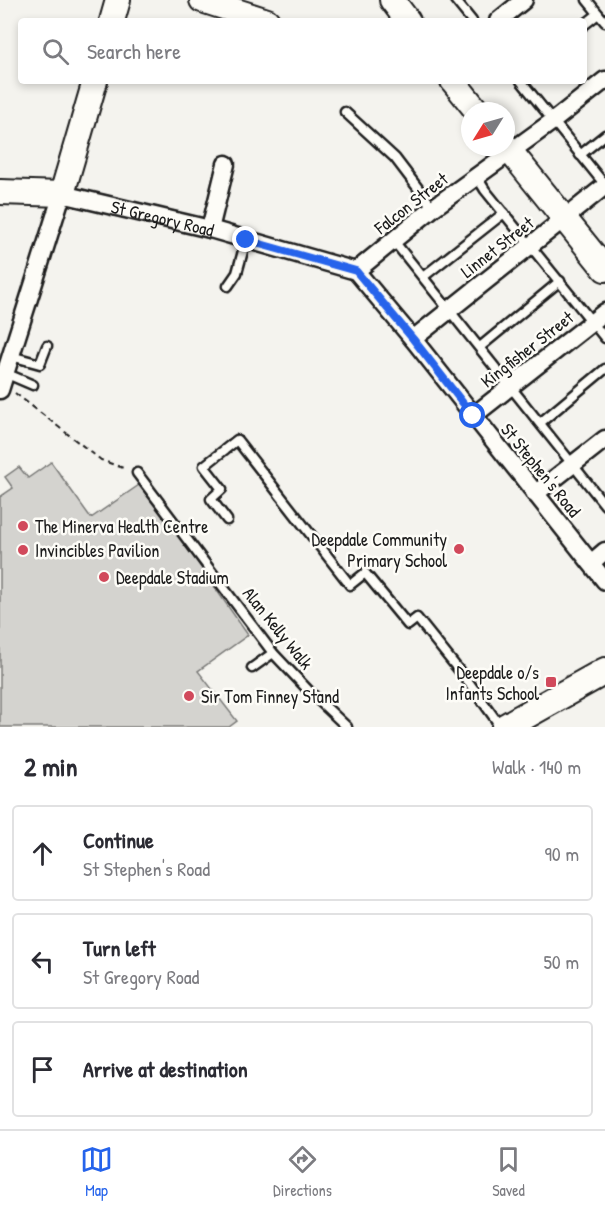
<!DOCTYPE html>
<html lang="en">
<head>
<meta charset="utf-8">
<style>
	body { margin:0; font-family:"Patrick Hand",sans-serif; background:#f2f2f3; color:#2b2b33 }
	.compass { position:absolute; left:461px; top:102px; width:54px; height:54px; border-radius:50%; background:#fff; box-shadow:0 3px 9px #0003; rotate:233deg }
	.stop { position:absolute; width:18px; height:18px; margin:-14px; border:4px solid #2563eb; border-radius:50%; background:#fff }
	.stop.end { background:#2563eb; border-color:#fff; box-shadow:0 2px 6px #0008 }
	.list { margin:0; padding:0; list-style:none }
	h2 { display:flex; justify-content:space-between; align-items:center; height:78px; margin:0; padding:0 24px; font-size:26px }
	h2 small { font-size:20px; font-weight:400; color:#7c7c81 }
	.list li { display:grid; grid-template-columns:39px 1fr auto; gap:18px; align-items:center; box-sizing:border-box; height:96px; margin:0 12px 12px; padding:0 12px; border:2px solid #e1e1e2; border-radius:6px }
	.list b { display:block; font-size:22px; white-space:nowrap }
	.list p { margin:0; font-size:20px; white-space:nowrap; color:#7c7c81 }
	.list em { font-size:20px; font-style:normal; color:#7c7c81 }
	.icon { flex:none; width:33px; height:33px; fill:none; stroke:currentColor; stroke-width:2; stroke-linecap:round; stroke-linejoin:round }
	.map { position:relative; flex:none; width:605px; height:727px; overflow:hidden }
	.search { position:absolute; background:#fff; box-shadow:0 3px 9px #0003; left:18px; right:18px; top:18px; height:66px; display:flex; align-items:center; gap:15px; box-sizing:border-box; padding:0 21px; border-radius:6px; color:#7c7c81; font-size:22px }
	.sheet { height:402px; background:#fff }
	nav { display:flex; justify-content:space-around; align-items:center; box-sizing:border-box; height:84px; border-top:2px solid #e1e1e2; background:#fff; font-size:16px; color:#7c7c81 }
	nav a { display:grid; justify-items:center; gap:3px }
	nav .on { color:#2563eb }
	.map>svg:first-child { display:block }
	.green { fill:#d4d3cf; stroke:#787876; stroke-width:1.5 }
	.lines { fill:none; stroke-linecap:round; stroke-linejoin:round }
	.lane-casing { stroke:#1c1c1c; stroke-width:13 }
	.street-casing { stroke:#1c1c1c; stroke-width:21 }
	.secondary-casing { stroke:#1c1c1c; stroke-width:28 }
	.primary-casing { stroke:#1c1c1c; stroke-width:30 }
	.path { stroke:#1c1c1c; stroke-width:2; stroke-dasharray:6 4.5; stroke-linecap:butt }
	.lane { stroke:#fdfcf7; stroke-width:8 }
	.street { stroke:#fdfcf7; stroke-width:16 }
	.secondary { stroke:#fdfcf7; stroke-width:24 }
	.primary { stroke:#fdfcf7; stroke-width:26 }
	.route { stroke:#2563eb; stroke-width:8 }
	.poi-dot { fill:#d1495b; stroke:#fdfcf7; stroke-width:2 }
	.labels { text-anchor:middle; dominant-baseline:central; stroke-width:5; stroke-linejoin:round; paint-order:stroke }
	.street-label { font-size:18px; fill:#1c1c1c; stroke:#fdfcf7 }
	.poi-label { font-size:18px; fill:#1c1c1c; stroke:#fdfcf7; text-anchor:start }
</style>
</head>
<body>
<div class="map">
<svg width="605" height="727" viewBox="0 0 605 727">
	<rect width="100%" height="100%" fill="#f4f3ee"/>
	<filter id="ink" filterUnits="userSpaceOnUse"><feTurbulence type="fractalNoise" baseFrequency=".0167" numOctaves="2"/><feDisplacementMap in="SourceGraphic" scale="12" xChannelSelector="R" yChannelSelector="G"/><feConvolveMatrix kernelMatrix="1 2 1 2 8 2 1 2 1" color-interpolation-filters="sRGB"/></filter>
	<g filter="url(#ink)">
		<!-- green -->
		<path class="green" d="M51,462L91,518L142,483L248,635L198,671L237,721L229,727H0V497L13,488L5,477L19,467L28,478Z"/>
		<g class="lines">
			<!-- lane casing -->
			<g class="lane-casing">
				<g id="lane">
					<path d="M455,0L472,21"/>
					<path d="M587,0L605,22"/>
					<path d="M584,25L598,14"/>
					<path d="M521,81L605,185"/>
					<path d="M345,112L395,158L433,208"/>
					<path d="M580,155L605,135"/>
					<path d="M477,177L485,190L605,338"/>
					<path d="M393,240L605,505"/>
					<path d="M423,277L504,213"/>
					<path d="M228,286L237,273L246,240"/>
					<path d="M480,347L560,281"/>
					<path d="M11,356L40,364L47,346"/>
					<path d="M5,373L33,385"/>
					<path d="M540,423L605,369"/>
					<path d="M137,473L273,653L310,692L347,727"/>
					<path d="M227,520L211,499L222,489L204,466L237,440L350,585L365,573L408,625L417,618L470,684L501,727"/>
					<path d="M252,668L273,653"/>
				</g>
			</g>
			<!-- street casing -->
			<g class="street-casing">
				<g id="street">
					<path d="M498,21L524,0"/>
					<path d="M210,229L226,164"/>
					<path d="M356,271L413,339L605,581"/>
					<path d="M356,271L433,208L553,121L605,80"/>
					<path d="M413,339L605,186"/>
					<path id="s1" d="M0,390L62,194L210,229L356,271"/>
					<path d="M473,416L605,312"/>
					<path d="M535,494L605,439"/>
					<path d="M591,563L605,551"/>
				</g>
			</g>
			<!-- secondary casing -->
			<g class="secondary-casing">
				<g id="secondary">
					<path d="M202,0L267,21"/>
					<path d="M392,0L408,21"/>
					<path d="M112,21L118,0"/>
					<path d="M453,81L477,111"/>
					<path d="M506,146L605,269"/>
					<path d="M0,192L62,194L95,81"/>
				</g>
			</g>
			<!-- primary casing -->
			<g class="primary-casing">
				<path id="primary" d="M505,727L605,671"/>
			</g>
			<!-- path -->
			<path class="path" d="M15,393L101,460L126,469"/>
			<!-- lane -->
			<use href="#lane" class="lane"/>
			<!-- street -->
			<use href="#street" class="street"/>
			<!-- secondary -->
			<use href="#secondary" class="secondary"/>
			<!-- primary -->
			<use href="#primary" class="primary"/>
		</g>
	</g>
	<g class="lines" filter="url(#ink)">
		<!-- route -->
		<path class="route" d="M246,240L356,271L413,339L473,416"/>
	</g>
	<!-- markers -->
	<g class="poi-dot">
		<circle cx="23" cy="526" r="6"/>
		<circle cx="459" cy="549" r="6"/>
		<circle cx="23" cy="550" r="6"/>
		<circle cx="104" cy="577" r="6"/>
		<rect x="545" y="676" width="12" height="12" rx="3"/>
		<circle cx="189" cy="696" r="6"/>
	</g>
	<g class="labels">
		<!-- street labels -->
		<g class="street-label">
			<text transform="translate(411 203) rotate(-38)">Falcon Street</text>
			<text stroke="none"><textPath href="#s1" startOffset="309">St Gregory Road</textPath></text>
			<text transform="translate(497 247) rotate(-38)">Linnet Street</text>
			<text transform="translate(527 349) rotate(-38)">Kingfisher Street</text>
			<text transform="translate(541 470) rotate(51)">St Stephen's Road</text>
			<text transform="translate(278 628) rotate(51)">Alan Kelly Walk</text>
		</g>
		<!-- poi labels -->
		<g class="poi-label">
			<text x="35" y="526">The Minerva Health Centre</text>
			<text x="447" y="539" text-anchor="end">Deepdale Community<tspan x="447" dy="21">Primary School</tspan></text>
			<text x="35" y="550">Invincibles Pavilion</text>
			<text x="116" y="577">Deepdale Stadium</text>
			<text x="539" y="672" text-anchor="end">Deepdale o/s<tspan x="539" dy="21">Infants School</tspan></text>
			<text x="201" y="696">Sir Tom Finney Stand</text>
		</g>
	</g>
</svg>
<svg class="compass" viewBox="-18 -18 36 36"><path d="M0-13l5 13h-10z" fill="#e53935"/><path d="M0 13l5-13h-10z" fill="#7c7c81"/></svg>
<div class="stop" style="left:473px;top:416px"></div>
<div class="stop end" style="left:246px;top:240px"></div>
<div class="search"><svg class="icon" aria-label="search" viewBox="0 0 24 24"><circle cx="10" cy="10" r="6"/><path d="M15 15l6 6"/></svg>Search here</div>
</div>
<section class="sheet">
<h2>2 min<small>Walk · 140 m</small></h2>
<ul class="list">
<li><svg class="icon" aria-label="ahead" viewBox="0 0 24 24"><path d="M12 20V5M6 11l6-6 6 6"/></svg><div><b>Continue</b><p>St Stephen's Road</p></div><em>90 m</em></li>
<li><svg class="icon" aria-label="left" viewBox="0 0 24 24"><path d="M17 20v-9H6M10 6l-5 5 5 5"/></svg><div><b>Turn left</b><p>St Gregory Road</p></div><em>50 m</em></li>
<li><svg class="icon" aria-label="arrive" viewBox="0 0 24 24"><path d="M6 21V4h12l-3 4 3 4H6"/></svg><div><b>Arrive at destination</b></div></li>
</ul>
</section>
<nav>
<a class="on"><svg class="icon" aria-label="map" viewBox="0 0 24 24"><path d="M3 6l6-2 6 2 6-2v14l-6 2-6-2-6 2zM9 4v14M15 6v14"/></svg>Map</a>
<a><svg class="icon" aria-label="directions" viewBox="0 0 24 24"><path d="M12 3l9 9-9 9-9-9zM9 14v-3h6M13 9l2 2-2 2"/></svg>Directions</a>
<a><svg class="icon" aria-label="saved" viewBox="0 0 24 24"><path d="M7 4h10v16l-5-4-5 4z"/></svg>Saved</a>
</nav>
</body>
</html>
